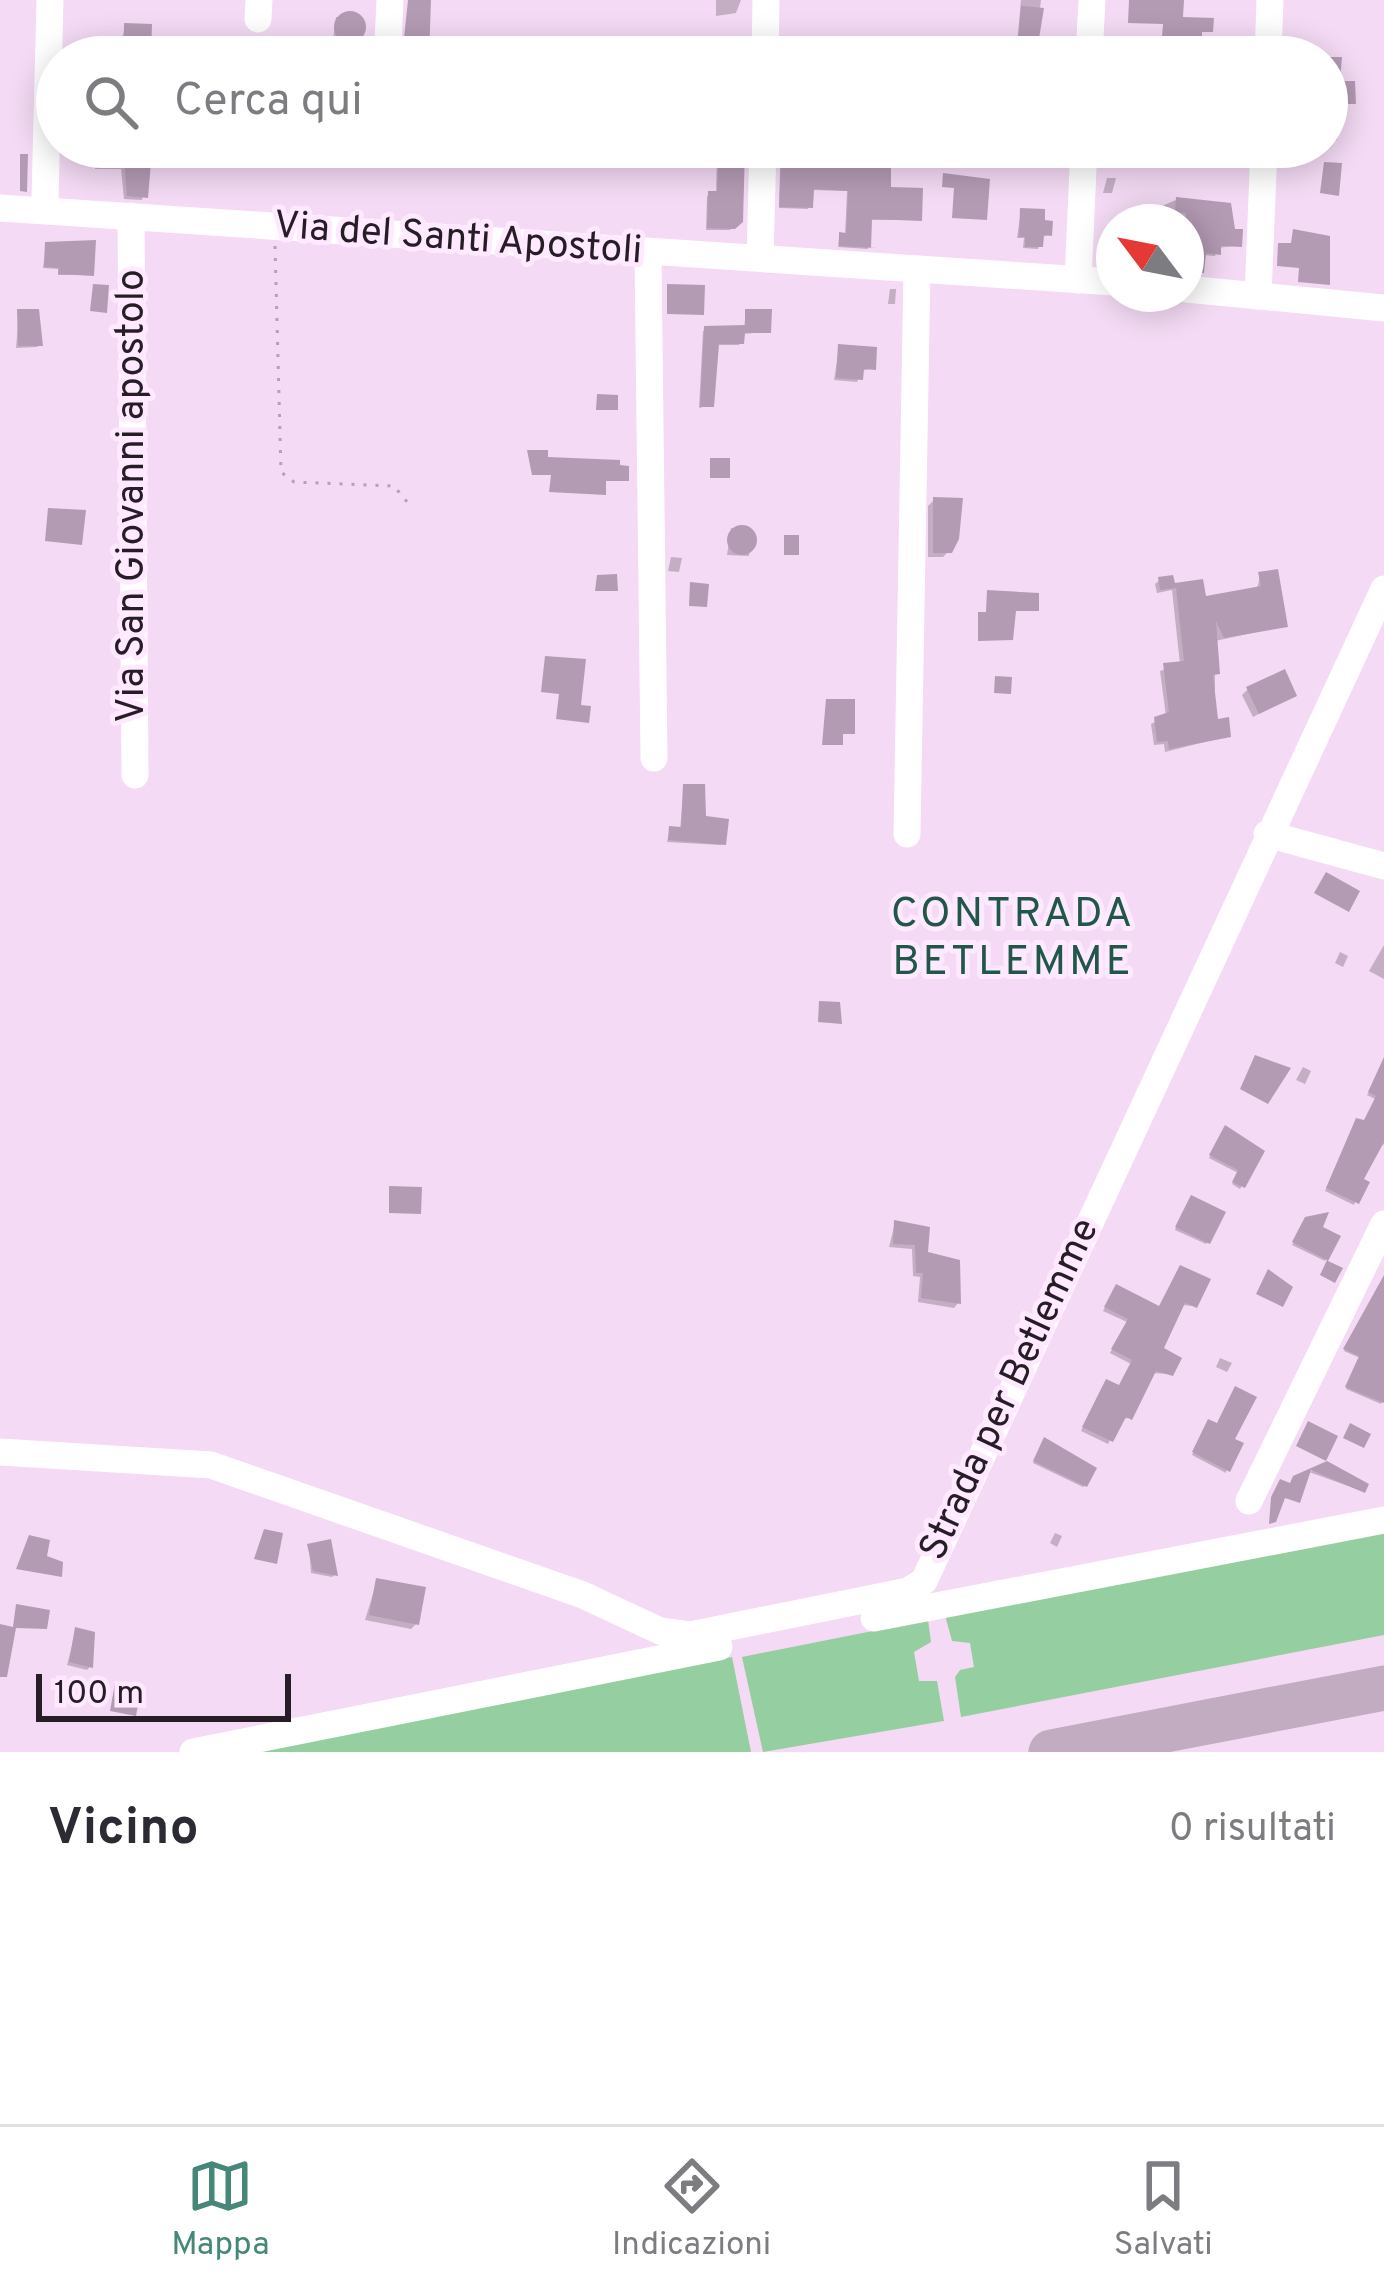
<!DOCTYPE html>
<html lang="it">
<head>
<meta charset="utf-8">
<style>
	body { margin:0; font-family:Overpass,sans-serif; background:#f2f2f3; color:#2b2b33 }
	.compass { position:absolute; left:1096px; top:204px; width:108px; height:108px; border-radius:50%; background:#fff; box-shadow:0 6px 30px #0003; rotate:302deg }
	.scale { position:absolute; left:36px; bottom:30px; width:255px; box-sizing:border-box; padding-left:12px; border:6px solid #271d27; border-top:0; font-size:33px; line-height:42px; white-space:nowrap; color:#271d27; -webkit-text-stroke:9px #fee9fe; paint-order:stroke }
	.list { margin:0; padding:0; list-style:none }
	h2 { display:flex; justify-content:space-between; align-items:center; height:156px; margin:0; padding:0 48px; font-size:51px }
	h2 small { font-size:39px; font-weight:400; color:#7c7c81 }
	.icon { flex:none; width:66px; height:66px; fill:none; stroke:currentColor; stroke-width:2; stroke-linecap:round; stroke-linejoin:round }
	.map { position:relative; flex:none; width:1384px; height:1752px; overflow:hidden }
	.search { position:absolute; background:#fff; box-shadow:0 6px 30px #0003; left:36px; right:36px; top:36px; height:132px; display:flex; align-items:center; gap:30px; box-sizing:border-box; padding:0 42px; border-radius:66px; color:#7c7c81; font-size:45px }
	.sheet { height:372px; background:#fff }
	nav { display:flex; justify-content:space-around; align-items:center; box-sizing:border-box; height:168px; border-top:3px solid #e1e1e2; background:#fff; font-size:33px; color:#7c7c81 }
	nav a { display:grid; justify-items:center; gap:6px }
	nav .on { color:#458778 }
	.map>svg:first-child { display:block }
	.green { fill:#95cea0 }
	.shadow { fill:#0003 }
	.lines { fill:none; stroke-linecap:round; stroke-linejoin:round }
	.taxiway { stroke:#c2acc2; stroke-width:45 }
	.building { fill:#b49bb4 }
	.path { stroke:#b5a0b5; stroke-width:3; stroke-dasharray:3 9; stroke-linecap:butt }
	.minor { stroke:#fff; stroke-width:27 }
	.labels { text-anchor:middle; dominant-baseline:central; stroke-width:10; stroke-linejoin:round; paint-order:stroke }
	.street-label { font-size:39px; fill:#271d27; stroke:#fee9fe }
	.neighbourhood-label { font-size:42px; letter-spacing:3px; fill:#21564a; stroke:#fee9fe }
</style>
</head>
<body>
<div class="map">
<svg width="1384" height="1752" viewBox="0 0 1384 1752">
	<rect width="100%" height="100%" fill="#f4daf4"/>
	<!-- green -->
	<g class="green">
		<path d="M1384,1531V1635L961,1717L955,1677L960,1670L974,1667L970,1643L952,1641L945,1615Z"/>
		<path d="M928,1620L931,1642L914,1652L919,1681H937L944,1721L763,1752L742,1657Z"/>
		<path d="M732,1657L751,1752H241Z"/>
	</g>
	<!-- shadow -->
	<g class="shadow">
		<path d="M716,0H741L736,13L716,16Z"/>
		<path d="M1021,0H1041L1034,57H1003L1006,43L1017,44Z"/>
		<path d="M336,17H362V39L333,40Z"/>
		<path d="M125,26L148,57H75L88,42L121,43Z"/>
		<path d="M98,147L152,150L142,200L124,199L121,169H95Z"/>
		<path d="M1133,147H1172L1169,151Z"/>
		<path d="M717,149H742L740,221L730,230H706L707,196L716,194Z"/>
		<path d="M821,155L887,190L919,220H869L868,249L838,247L839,237L845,236L847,191L811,190L808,209L779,208L780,168H819Z"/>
		<path d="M1107,178H1116L1112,193H1103Z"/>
		<path d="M1176,200L1228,205L1239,245L1218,248L1215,256L1203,255L1198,275L1186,277V222H1163L1164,205Z"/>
		<path d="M1021,211L1049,235L1041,237L1038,249L1023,248L1024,238H1017Z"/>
		<path d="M46,245L91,275H58V269L43,268Z"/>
		<path d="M890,289H896L895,304H888Z"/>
		<path d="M19,312L40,345L37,347L16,348Z"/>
		<path d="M746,312L768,332L742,334L739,345H716L711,405L699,408L703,331L744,328Z"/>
		<path d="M839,348L873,368L861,371L857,382L834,380Z"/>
		<path d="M934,500L949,551L943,557H928V506Z"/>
		<path d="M731,528L752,530L749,556L727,555Z"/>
		<path d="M671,557L682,558L679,572L668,571Z"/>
		<path d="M1260,575L1285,626L1215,641V722L1228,736L1165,752L1164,744L1154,745L1151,724L1166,716L1160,671L1180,664L1172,590L1157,593L1155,584L1160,580L1172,587L1200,582L1203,599L1257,590Z"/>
		<path d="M1248,689L1294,695L1253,717L1242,695Z"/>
		<path d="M684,787L723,843L721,845L667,842L670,829L680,830Z"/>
		<path d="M1384,945V979L1369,971Z"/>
		<path d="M1340,952L1348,956L1343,967L1335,963Z"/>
		<path d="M1303,1067L1311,1071L1305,1084L1296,1080Z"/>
		<path d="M1384,1068V1144L1373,1152L1354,1205L1325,1191L1354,1125L1364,1123L1375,1099L1367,1095Z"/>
		<path d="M1224,1131L1261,1152L1240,1189L1232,1184L1238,1173L1209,1158Z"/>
		<path d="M1189,1200L1208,1242L1206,1244L1175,1230Z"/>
		<path d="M895,1223L925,1254L958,1303L954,1308L918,1302L920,1277L913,1276L912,1249L889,1247Z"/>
		<path d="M1303,1223L1337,1237L1325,1261L1292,1245Z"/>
		<path d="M1177,1272L1195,1306L1181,1305L1160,1349L1170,1374L1151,1373L1129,1418L1121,1419L1108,1444L1081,1431L1103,1386L1119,1388L1131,1364L1110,1353L1127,1322L1103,1311L1113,1291L1159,1309Z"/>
		<path d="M1384,1280V1399L1381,1404L1346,1389L1360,1358L1344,1351Z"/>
		<path d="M1220,1358L1232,1363L1227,1372L1216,1367Z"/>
		<path d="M1206,1425L1231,1441L1226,1473L1192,1455Z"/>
		<path d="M1043,1443L1085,1486L1083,1487L1033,1463Z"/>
		<path d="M1327,1464L1362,1491L1309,1472Z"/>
		<path d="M1055,1533L1062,1536L1057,1547L1050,1543Z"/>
		<path d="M309,1547L335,1575L332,1577L311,1573Z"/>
		<path d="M377,1581L417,1623L411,1629L365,1620Z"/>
		<path d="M76,1630L90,1667L87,1670L67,1665Z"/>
	</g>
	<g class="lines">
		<!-- taxiway -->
		<path class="taxiway" d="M1051,1752L1384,1688"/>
	</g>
	<!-- building -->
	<g class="building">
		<path d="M408,0H431L429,57H402Z"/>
		<path d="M1129,0H1184L1183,17L1214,18L1213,32H1202V38L1162,37L1163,24L1128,23Z"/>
		<path d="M1021,6L1044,8L1036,57H1004L1005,40L1018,41Z"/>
		<circle cx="350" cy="27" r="16"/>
		<path d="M124,23L152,24L151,57H87V39L124,40Z"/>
		<path d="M1327,57H1342L1340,81H1355L1356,104H1340L1337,140H1327Z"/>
		<rect x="97" y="147" width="18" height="20"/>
		<path d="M733,147H745L743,222L735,229L707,228L708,191H717L718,166L730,167Z"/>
		<path d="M891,151V187L923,188L922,221L872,219L871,248H877L839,246V232L846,233L848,191L814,189L813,208L779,207L781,163L820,165V152Z"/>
		<path d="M20,154H28L27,192L20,191Z"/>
		<path d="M124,160L151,162L148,198L127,196Z"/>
		<path d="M1324,162L1342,163L1339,196L1320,193Z"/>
		<path d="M943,173L990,179L987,220L952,218L954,188L942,187Z"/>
		<path d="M1176,197L1231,203L1235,229H1243L1242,247L1221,246V255L1206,253L1204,273L1186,271V213L1175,212Z"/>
		<path d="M1020,208L1045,209V220L1053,221L1052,236L1044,235L1043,247H1025V237H1019Z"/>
		<path d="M1293,229L1330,236V285L1298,282L1299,268L1277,266L1278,243H1291Z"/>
		<path d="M96,240L94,276L58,274L59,268L44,267L45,242Z"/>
		<path d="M93,284L109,285L107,313L90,311Z"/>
		<path d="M667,284L705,285L704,315L667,314Z"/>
		<path d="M17,309H39L43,346H18Z"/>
		<path d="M745,309H772L771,333H745L744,344H719L714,407H700L704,326L745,325Z"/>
		<path d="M838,344L877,347L876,370L864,369L863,380L836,378Z"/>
		<path d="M597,394L618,395V410H596Z"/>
		<path d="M527,450H548V457L620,460V465L629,466V481H606V495L549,492L551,475H532Z"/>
		<rect x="710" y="458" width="20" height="20"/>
		<path d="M933,497L963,498L959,539L952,553H933Z"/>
		<path d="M48,508L86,510L82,545L45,541Z"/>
		<circle cx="742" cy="540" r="15"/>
		<rect x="784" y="535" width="15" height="20"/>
		<path d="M1278,569L1288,627L1224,638L1216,621L1220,674L1213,675L1218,719L1229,717L1231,737L1169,749L1168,741L1157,742L1154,717L1169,712L1163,663L1184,661L1176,588L1160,590L1158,577L1173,575L1175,583L1203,579L1206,596L1261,586L1258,572Z"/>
		<path d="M617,574L618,591H595L597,575Z"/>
		<path d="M690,582L709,584L707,607L689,606Z"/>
		<path d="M987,590L1039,593V611H1016L1013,640L978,641V612H986Z"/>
		<path d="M545,656L586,659L581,705L591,706L589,723L556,719L559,694L541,692Z"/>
		<path d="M1285,669L1297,696L1259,714L1246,687Z"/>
		<path d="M995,676L1012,677L1011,694L994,693Z"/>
		<path d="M826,699H855V734H843V745H822Z"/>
		<path d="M683,784H705L706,816L729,819L726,845L668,840L669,826L681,827Z"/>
		<path d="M1326,872L1360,891L1349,912L1314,893Z"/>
		<path d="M819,1001L840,1002L842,1024L818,1022Z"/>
		<path d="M1255,1055L1291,1068L1268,1104L1240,1089Z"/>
		<path d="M1384,1057V1142L1364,1179L1370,1182L1359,1204L1326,1188L1356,1118L1364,1120L1376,1096L1368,1092Z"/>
		<path d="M1225,1125L1265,1151L1245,1188L1232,1182L1238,1170L1209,1155Z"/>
		<path d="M389,1186L422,1187L421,1214L389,1213Z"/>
		<path d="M1191,1195L1226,1212L1210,1244L1175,1227Z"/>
		<path d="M1329,1212L1323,1227L1341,1236L1328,1261L1343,1268L1335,1283L1320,1275L1327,1260L1292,1242L1305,1217Z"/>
		<path d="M894,1220L930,1227L928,1252L960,1260L961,1304L921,1298L923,1273H916L915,1245L893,1244Z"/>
		<path d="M1180,1265L1211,1279L1197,1308L1185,1303L1164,1348L1182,1358L1173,1376L1156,1371L1132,1420L1126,1417L1113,1442L1082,1427L1106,1379L1119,1385L1132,1360L1111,1349L1128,1319L1104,1307L1116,1284L1159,1306Z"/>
		<path d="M1268,1269L1293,1287L1283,1307L1256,1294Z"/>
		<path d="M1384,1275V1403L1345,1387L1359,1356L1343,1349Z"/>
		<path d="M1235,1386L1257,1397L1235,1439L1244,1443L1230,1472L1192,1452L1208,1419L1217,1423Z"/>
		<path d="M1308,1421L1338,1436L1326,1461L1296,1446Z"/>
		<path d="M1350,1423L1371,1434L1364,1448L1343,1438Z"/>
		<path d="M1044,1437L1097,1468L1087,1487L1033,1461Z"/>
		<path d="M1327,1461L1369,1484L1365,1493L1311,1470L1300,1503L1285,1498L1276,1522L1269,1524L1271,1497L1280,1479L1290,1483L1293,1476Z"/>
		<path d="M264,1529L283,1533L277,1564L254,1559Z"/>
		<path d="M29,1535L50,1540L47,1556L63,1562L62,1577L16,1569Z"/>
		<path d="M331,1539L338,1576L313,1571L307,1544Z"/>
		<path d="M376,1578L426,1587L419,1625L369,1615Z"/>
		<path d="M16,1604L50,1610L47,1629L16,1628L7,1677H0V1624L13,1627Z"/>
		<path d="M75,1627L95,1632L93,1668L69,1662Z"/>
		<path d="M115,1683L141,1688L136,1716L110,1711Z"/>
	</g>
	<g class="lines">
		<!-- path -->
		<path class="path" d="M275,246L281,472L294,482L394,486L408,503"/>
		<!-- minor -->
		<g class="minor">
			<path d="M258,19L259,0"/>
			<path d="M388,43L390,0"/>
			<path d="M765,57L766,0"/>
			<path d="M1089,57L1092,0"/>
			<path d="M1268,57L1270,0"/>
			<path d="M45,199L50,0"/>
			<path d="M0,208L1114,282"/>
			<path d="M131,216L135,775"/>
			<path d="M648,255L654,758"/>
			<path d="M760,258L763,147"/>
			<path d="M1078,280L1084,147"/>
			<path d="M1186,289L1384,308"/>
			<path d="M1258,296L1264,147"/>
			<path d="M907,834L917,269"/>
			<path d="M1267,834L1384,866"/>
			<path d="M0,1452L211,1465L583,1595L660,1631L690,1635L908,1591L924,1581L1384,589"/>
			<path d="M1249,1501L1384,1224"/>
			<path d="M874,1618L1384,1520"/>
			<path d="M193,1752L719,1647"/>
		</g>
	</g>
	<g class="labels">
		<!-- street labels -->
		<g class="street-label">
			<text transform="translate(458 240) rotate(4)">Via del Santi Apostoli</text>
			<text transform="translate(133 496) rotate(-90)">Via San Giovanni apostolo</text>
			<text transform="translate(1011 1390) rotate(-65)">Strada per Betlemme</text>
		</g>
		<!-- neighbourhood labels -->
		<g class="neighbourhood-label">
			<text x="1013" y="915">CONTRADA<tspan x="1013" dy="48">BETLEMME</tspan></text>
		</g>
	</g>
</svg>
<svg class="compass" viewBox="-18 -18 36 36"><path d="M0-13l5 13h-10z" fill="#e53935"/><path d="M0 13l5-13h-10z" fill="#7c7c81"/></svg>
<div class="scale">100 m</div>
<div class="search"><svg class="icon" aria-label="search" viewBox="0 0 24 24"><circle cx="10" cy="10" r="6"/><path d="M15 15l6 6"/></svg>Cerca qui</div>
</div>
<section class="sheet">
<h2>Vicino<small>0 risultati</small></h2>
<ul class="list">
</ul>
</section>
<nav>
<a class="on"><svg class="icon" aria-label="map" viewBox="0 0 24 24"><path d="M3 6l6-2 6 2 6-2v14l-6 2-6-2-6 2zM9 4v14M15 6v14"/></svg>Mappa</a>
<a><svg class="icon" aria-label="directions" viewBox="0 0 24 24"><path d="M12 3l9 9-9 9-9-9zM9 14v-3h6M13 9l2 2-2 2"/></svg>Indicazioni</a>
<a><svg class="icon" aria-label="saved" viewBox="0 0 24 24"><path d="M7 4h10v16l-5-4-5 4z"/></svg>Salvati</a>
</nav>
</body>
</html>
